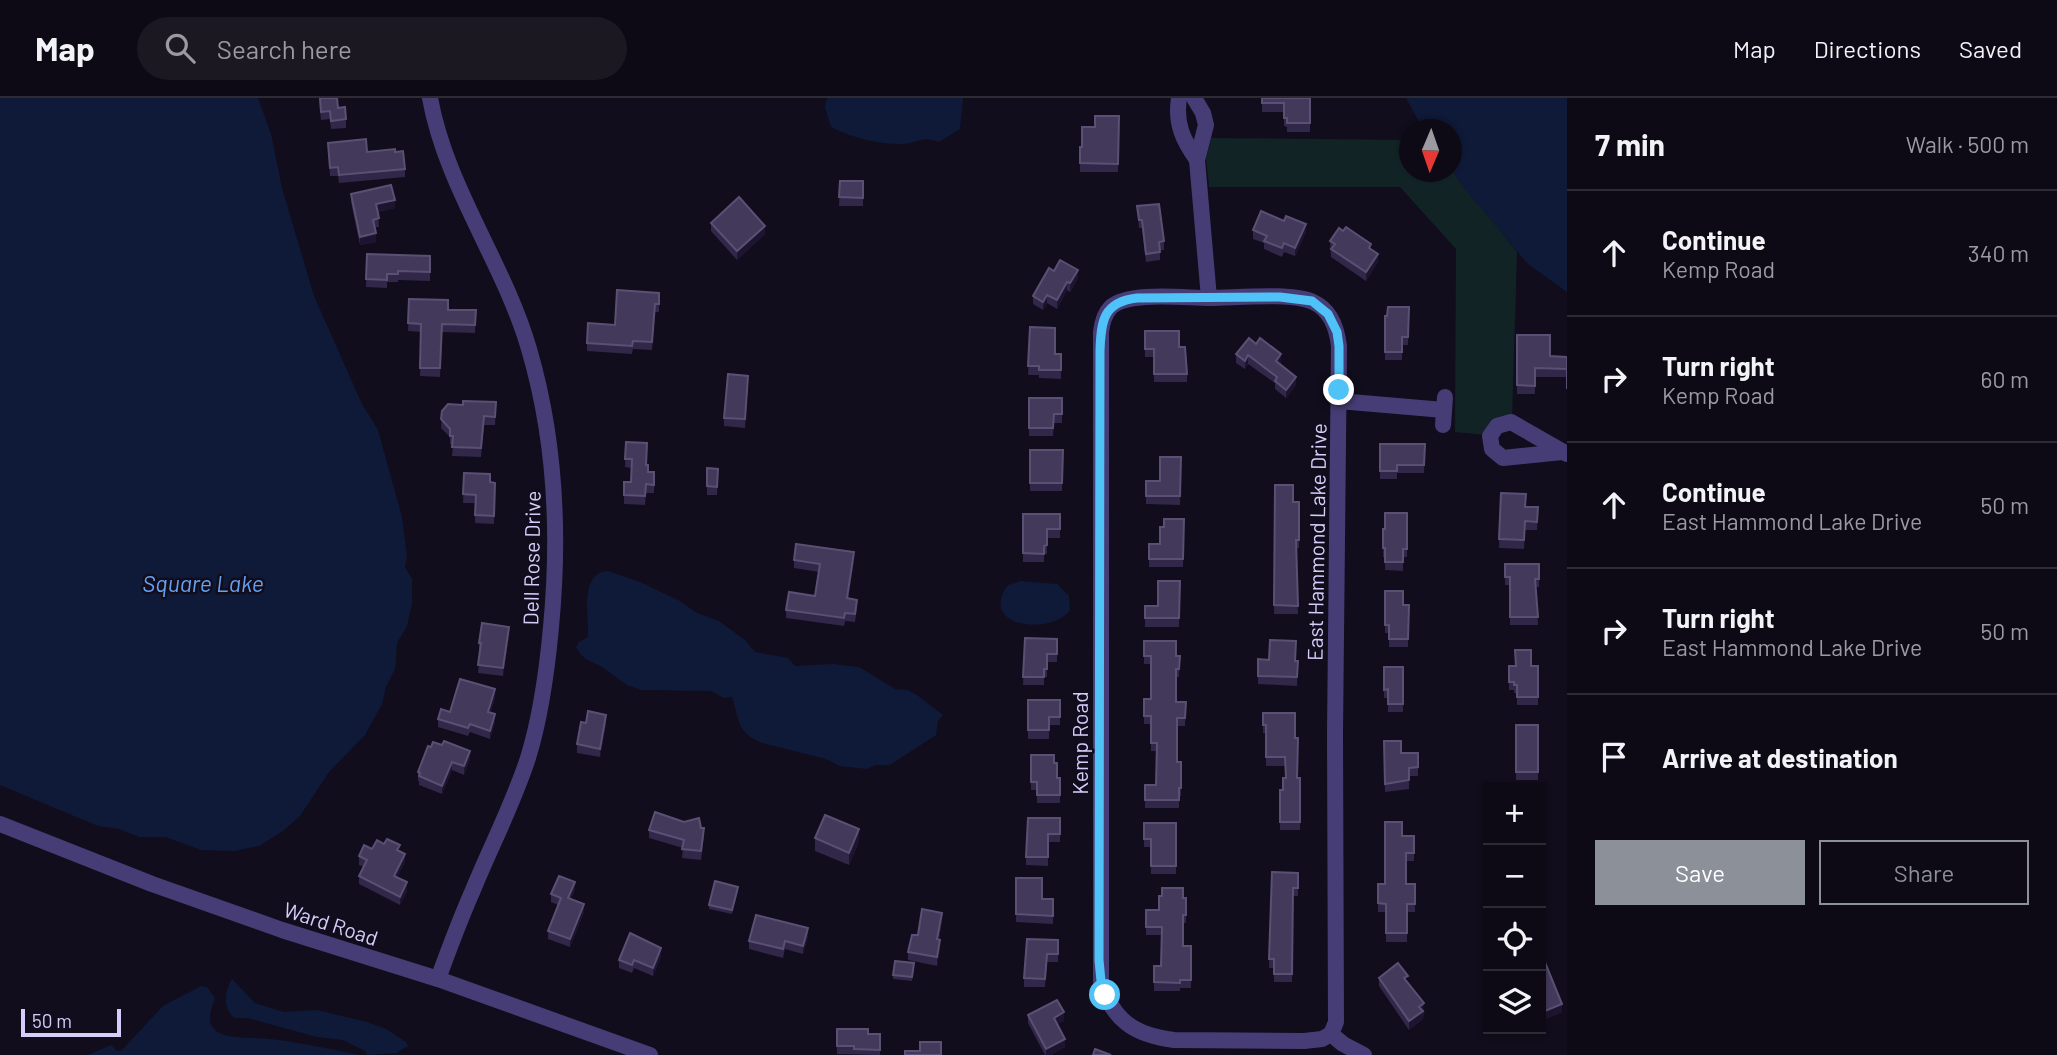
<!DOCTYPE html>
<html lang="en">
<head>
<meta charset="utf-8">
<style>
	body { margin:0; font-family:Barlow,sans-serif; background:#1b1822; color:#f1f3f6 }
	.controls { position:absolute; right:21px; bottom:21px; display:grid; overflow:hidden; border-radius:0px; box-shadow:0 2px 5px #0004 }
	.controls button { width:63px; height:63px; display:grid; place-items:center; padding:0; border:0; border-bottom:2px solid #2d2b34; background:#0d0a15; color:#f1f3f6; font:35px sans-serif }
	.compass { position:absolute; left:1399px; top:21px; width:63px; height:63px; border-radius:50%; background:#0d0a15; box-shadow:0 2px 5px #0004; rotate:182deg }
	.scale { position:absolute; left:21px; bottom:18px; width:100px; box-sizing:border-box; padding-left:7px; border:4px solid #d7cdfa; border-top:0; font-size:19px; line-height:24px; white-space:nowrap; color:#d7cdfa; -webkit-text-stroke:5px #110d1c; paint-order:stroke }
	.stop { position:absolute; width:21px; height:21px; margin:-16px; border:5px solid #4fc3f7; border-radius:50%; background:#fff }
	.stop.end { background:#4fc3f7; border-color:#fff; box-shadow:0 2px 7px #0008 }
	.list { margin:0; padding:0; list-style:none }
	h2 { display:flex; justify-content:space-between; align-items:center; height:91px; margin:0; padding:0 28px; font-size:30px }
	h2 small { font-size:23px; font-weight:400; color:#9a9aa0 }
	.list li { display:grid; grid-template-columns:46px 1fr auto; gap:21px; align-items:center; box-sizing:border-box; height:126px; padding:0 28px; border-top:2px solid #2d2b34 }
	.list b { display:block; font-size:26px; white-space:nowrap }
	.list p { margin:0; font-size:23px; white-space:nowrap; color:#9a9aa0 }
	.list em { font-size:23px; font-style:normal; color:#9a9aa0 }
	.actions { display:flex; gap:14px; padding:21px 28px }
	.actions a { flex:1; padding:16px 0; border:2px solid #8c9099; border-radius:0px; text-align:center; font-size:24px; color:#8c9099 }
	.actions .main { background:#8c9099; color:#fff }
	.icon { flex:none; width:38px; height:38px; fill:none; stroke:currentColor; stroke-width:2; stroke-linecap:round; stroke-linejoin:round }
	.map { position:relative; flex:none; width:1567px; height:957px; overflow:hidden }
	header { display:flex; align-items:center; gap:42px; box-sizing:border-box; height:98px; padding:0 35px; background:#0d0a15; border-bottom:2px solid #2d2b34 }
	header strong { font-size:33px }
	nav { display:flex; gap:38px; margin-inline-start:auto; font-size:24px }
	.search { width:490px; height:63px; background:#1b1822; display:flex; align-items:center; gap:18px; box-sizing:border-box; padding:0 24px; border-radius:38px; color:#9a9aa0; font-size:26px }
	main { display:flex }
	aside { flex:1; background:#0d0a15 }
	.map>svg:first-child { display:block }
	.green { fill:#112325 }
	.water { fill:#0f1a39 }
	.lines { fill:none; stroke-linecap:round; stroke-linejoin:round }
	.minor { stroke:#463d76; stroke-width:16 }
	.wall { fill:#312748 }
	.shaded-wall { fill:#1d152f }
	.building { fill:#43395b; stroke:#5a5074; stroke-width:2 }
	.route { stroke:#4fc3f7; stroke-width:9 }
	.labels { text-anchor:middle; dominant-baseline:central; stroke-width:5; stroke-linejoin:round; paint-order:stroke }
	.street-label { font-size:21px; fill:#d7cdfa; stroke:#110d1c }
	.water-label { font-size:23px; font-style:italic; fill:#66a0ef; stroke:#110d1c }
</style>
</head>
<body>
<header>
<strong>Map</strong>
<div class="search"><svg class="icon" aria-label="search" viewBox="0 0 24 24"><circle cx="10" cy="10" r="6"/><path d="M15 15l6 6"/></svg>Search here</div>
<nav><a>Map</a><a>Directions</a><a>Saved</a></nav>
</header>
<main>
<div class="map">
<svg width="1567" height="957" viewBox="0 0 1567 957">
	<rect width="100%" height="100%" fill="#110d1c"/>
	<!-- green -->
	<path class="green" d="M1211,40L1409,42V74H1451L1452,72L1517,154L1512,320C1496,318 1493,324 1486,337L1455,334L1456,151L1400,89H1209L1206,60Z"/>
	<!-- water -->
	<g class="water">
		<path d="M0,0H258L271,36L282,90L314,198L362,306L378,332L402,419L407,458L405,469L412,481V505L407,528L397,545L395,571L386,589L382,606L365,637L329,674L300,718L283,733L259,748L234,753L201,752L165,739H140L119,731L98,728L0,687Z"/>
		<path d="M827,0H963L960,31L939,44C921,37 918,46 901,46C877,46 853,40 831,29L825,9Z"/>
		<path d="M1406,0H1567V194L1528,166L1462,88L1452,72L1451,32L1423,31Z"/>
		<path d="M608,473L640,484L680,503L697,515L719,523L745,542L755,554L788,560L795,568L833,566L859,569L895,591L907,592L917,597L943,617L938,623L936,637L890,667H875L867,671L840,668L826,661L762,645C736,634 740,623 732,599L724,600L711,593L642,592L627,587L602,569L586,561L581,557L576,549L579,544L588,539C589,519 579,474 608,473Z"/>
		<path d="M1021,483L1057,486L1069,498L1070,513C1046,539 978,527 1008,487Z"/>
		<path d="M232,881L255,905L284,914L317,912L367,924L386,931L406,944L408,948L396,955L367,957L365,953L343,942L317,939L248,920H234C223,909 224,894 232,881Z"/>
		<path d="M201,888L207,889L215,900C212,909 206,923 214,931C223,940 239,939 251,940C288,941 323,950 359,957H88L111,947L117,953L122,952L163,908Z"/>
	</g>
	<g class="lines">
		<!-- minor -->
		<g class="minor">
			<path d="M430,0C446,89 504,165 529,251C556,343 560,435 551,529C547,573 541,618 528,660C513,706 491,748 473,792C460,821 449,851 438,881"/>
			<path d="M1179,0C1175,26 1183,42 1197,62"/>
			<path d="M1194,0L1203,15L1206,27L1197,62L1209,200C1235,200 1291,194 1313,204C1331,212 1337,231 1339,248L1335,635L1336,924L1331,936"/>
			<path d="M1209,200C1185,200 1129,193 1111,209C1104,216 1102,225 1101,234V883C1112,922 1134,937 1174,942L1304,943L1322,941L1331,936L1343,946L1364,957"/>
			<path d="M1339,303L1444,312"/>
			<path d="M1443,327L1445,299"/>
			<path d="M1562,354L1503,360L1492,351L1490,338L1497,328L1511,324L1567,356"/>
			<path d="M0,726L152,786L282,832L438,881L650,957"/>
		</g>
	</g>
	<!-- wall -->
	<g class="wall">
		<path d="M319,0H337L338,10L346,21V30L331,31L330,21L321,22Z"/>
		<path d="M1262,0H1310V34H1287V29L1284,28V14H1262Z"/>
		<path d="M1119,18L1118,74H1080V49H1082Z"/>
		<path d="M328,45L367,54H395L405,71V79L339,85L338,78H330Z"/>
		<path d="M840,83H863V108H839Z"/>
		<path d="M351,96L395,110L378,114L379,129H375L376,144L360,147L351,104Z"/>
		<path d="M1137,108L1164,143V152H1160V162L1146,164L1142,130H1139Z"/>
		<path d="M711,125L765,136L737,162L711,133Z"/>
		<path d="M1253,132L1306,134L1295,158L1284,154L1282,159L1264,151V145L1253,141Z"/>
		<path d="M1330,143L1371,152L1378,164L1366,183L1331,159Z"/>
		<path d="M367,156L430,158V183L398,182V184H387V190L366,189Z"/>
		<path d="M1054,173L1078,180L1070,194L1067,192L1057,211L1047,205L1043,212L1033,206V198Z"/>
		<path d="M409,201L448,212H476L475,235L442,234L440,279L420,278L421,234L408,233Z"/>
		<path d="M659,203V214H655L652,252L633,251L632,256L587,253V245L615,227Z"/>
		<path d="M1409,209L1408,247H1402V262H1385V218Z"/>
		<path d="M1030,229L1055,256H1061V281L1039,280V277H1028Z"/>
		<path d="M1145,233L1179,249L1187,276V284H1154V259H1145Z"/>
		<path d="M1517,237L1550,258L1567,259V300V279H1535V296H1517Z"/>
		<path d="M1249,240L1281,264L1280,266L1296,287L1286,300L1275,291V285L1248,266L1245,271L1236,265V256Z"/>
		<path d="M748,286L745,330L724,328V320Z"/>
		<path d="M1029,300H1062V325H1054L1053,338H1029Z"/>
		<path d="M496,304L495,327H484L481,359L452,358L453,346H450V339L441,330L442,313L463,307Z"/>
		<path d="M626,344L646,367L648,374H654V395H646L645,407L624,406V384H631V370L625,369Z"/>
		<path d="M1380,346H1425L1424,375H1397V381H1380Z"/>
		<path d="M1030,352H1063L1062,393H1030Z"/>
		<path d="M1181,359L1180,407L1146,406V383H1160Z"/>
		<path d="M707,370L718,371L717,397H707Z"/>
		<path d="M464,375L490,384L495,385L494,426L475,425V405H463Z"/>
		<path d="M1275,387L1293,404H1299V450H1296L1298,516H1274Z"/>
		<path d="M1501,395L1526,409H1538L1537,432H1525L1524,451L1499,450Z"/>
		<path d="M1407,415V459H1403V473L1385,472V459H1383V431H1385Z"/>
		<path d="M1023,416H1060V440H1047V456H1044V464H1023Z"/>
		<path d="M1184,421L1183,469H1149V446H1160L1164,429Z"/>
		<path d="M794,462L854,463L848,500L857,510L855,524L845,523L844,528L786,520V512L815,498L819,474L794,470Z"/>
		<path d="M1505,466H1539V489H1536L1538,527H1510V487H1505Z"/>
		<path d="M1180,483L1179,529H1145V508H1158Z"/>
		<path d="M1385,493L1403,507H1409L1408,549H1389V535H1385Z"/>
		<path d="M509,537L503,578L478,575L480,553H479V545Z"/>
		<path d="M1025,540L1057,541V564H1047V579H1044V587H1023Z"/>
		<path d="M1144,543L1176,558H1180L1179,579H1176V604H1186L1185,628H1177V664H1181V698H1179V710H1145V687H1156L1157,653H1151V626H1144V601H1151V566H1144Z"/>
		<path d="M1258,561L1298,563L1297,588L1258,586Z"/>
		<path d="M1509,568H1538V607H1517V595H1514V592H1509Z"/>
		<path d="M1384,569H1403V614H1388V600H1384Z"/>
		<path d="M495,600L490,615L495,624L490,641L470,634L468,638L438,629V621L450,614Z"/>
		<path d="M1028,602H1060V627H1049V641H1028Z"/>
		<path d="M1263,615L1295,640L1297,680H1300V732H1280V692H1283L1285,680V668H1266V635H1263Z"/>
		<path d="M586,625H606L600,659L577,655V646Z"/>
		<rect x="1516" y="627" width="22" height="55"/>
		<path d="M1384,643L1401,655H1418V678H1409V691L1385,694Z"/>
		<path d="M428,648L470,661L464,677L452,672L442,696L419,687V683H418V674Z"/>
		<path d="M1031,657L1054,665L1057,680H1060V705H1037V692H1031Z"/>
		<path d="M1060,720V744H1048V768L1026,767V759Z"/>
		<path d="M1144,725H1176V776H1151V749H1144Z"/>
		<path d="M701,730L704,738L701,762L682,760L683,750L649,740V732Z"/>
		<path d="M1402,738H1414V763H1406V786H1415V814H1407V844H1386V814H1378V786H1385Z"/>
		<path d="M815,740L859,744L849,767L815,753Z"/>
		<path d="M372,751L400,753L405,764L397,779L407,793L400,807L359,786V778L364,769L359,767V758Z"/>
		<path d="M1272,774L1298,775V798H1293L1292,884H1274V870H1269Z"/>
		<path d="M1016,780L1042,801H1053V826L1016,824Z"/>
		<path d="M575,792L571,801L584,814L570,849L548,841V833L558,807L551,804V796Z"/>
		<path d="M738,793L732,816L709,811V807Z"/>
		<path d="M1183,800H1186V825H1183V848H1191V890H1180V893H1154V868H1161L1162,837H1146V812H1159Z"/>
		<path d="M942,823L939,841L940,850L937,868L908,862V854L918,837Z"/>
		<path d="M808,839L803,856L785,851L783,860L749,851V843Z"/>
		<path d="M1058,842V864H1047L1045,889H1024V880Z"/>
		<path d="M661,858L653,878L634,870L632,875L619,870V862Z"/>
		<path d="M1541,863L1562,914L1545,921L1541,910Z"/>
		<path d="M914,869L912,883L893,881V877Z"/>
		<path d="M1379,880L1408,885L1424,913L1423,921L1409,932L1379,888Z"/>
		<path d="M1028,917L1064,923L1057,926L1065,949L1051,957H1045L1028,925Z"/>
		<path d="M837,931L868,936H880V957L837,956Z"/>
	</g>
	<!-- shaded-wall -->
	<g class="shaded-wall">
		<path d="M395,102V110L376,114V106Z"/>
		<path d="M1306,126V134L1295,158V150Z"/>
		<path d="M765,128V136L737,162V153Z"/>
		<path d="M376,135V144L360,147V139Z"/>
		<path d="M1378,156V164L1366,183V174Z"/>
		<path d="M1078,172V180L1070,194V185Z"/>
		<path d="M1067,184V192L1057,211V202Z"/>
		<path d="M1047,197V205L1043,212V204Z"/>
		<path d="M1281,256V264L1276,271V263Z"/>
		<path d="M1248,257V266L1245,271V263Z"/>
		<path d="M1296,279V287L1286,300V292Z"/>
		<path d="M854,454V463L847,508V500Z"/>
		<path d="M509,529V537L503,578V570Z"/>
		<path d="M495,591V600L488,622V614Z"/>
		<path d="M495,616V624L490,641V633Z"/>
		<path d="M606,617V625L600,659V651Z"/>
		<path d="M470,653V661L464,677V668Z"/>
		<path d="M452,664V672L442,696V688Z"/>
		<path d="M859,731V744L849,767V755Z"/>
		<path d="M405,756V764L394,786V778Z"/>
		<path d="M407,784V793L400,807V799Z"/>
		<path d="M575,784V792L568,808V800Z"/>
		<path d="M584,806V814L570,849V841Z"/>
		<path d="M942,815V823L937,849V841Z"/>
		<path d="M808,830V839L803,856V848Z"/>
		<path d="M940,842V850L937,868V859Z"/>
		<path d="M661,850V858L653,878V870Z"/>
		<path d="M1424,905L1423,921L1409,932V923L1419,909Z"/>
		<path d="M1562,906V914L1545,921V913Z"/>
		<path d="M1064,914V923L1054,928V920Z"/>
		<path d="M1065,941V949L1051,957H1046V951Z"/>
	</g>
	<!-- building -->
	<g class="building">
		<path d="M320,0H337L338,10L345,9L346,21L331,23L330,13L321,14Z"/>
		<path d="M1262,0H1310V25H1287V20H1284V5H1262Z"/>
		<path d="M1095,18H1119L1118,66L1080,65V49H1082V29H1095Z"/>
		<path d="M366,41L367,54L395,51V54L403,53L405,71L339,77L338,69L330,70L328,45Z"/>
		<path d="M840,83H863V100L839,99Z"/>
		<path d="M391,87L395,102L376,106L379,120L373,122L376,135L360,139L351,96Z"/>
		<path d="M739,99L765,128L737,153L711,125Z"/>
		<path d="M1159,106L1164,143L1159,144L1160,154L1146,156L1142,122H1139L1137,108Z"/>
		<path d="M1261,113L1284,123L1286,118L1306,126L1295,150L1284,145L1282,150L1264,143L1267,138L1253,132Z"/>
		<path d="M1346,129L1371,146L1369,150L1378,156L1366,174L1331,151L1335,146L1330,143L1339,130L1343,133Z"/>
		<path d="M367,156L430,158V174L398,173V176H387V182L366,181Z"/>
		<path d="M1060,162L1078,172L1070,185L1067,184L1057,202L1047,197L1043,204L1033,198L1049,170L1054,173Z"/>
		<path d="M617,192L659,195V206H655L652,244L633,243L632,248L587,245L588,225L615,227Z"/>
		<path d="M409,201L448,202V212H476L475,227L442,226L440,270H420L421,226L408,225Z"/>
		<path d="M1388,209H1409L1408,239H1402V254H1385V218H1387Z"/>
		<path d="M1030,229L1055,230V256H1061V272H1039V268H1028Z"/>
		<path d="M1145,233H1179V249H1185L1187,276H1154V251H1145Z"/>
		<path d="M1517,237H1550V258L1567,259V291V271L1535,270V288L1517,287Z"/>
		<path d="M1249,240L1256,246L1260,240L1281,256L1276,263L1296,279L1286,292L1275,283L1277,279L1248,257L1245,263L1236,256Z"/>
		<path d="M728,276L748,278L745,321L724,320Z"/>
		<path d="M1029,300H1062V316H1054L1053,330H1029Z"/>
		<path d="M463,303L496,304L495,319L484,318L481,350L452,349L453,338H450V331L441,321L442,313L448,306L463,307Z"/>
		<path d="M626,344L647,345L646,367H648V374H654V387L646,386L645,398L624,397V384H631L632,361H625Z"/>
		<path d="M1380,346H1425L1424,367H1397V373H1380Z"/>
		<path d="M1030,352H1063L1062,385H1030Z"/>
		<path d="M1160,359H1181L1180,398H1146V383H1160Z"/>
		<path d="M707,370L718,371L717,389L707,388Z"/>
		<path d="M464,375L490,376V384L495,385L494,418L475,417L476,397L463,396Z"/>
		<path d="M1275,387H1293V404H1299V442H1296L1298,508L1274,507Z"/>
		<path d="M1501,395L1526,396L1525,409H1538L1537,424L1525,423L1524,442L1499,441Z"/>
		<path d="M1385,415H1407V451H1403V464H1385V450H1383V431H1385Z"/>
		<path d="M1023,416H1060V431H1047V447L1044,448V456L1023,455Z"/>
		<path d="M1164,421H1184L1183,461H1149V446H1160V429H1164Z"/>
		<path d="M796,446L854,454L847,500L857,502L855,516L845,515L844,520L786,512L789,494L815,498L820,466L794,462Z"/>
		<path d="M1505,466H1539V481H1535L1538,519H1510V479H1505Z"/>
		<path d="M1158,483H1180L1179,520H1145V508H1158Z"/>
		<path d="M1385,493H1403V507H1409L1408,541H1389V527H1385Z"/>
		<path d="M482,525L509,529L503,570L478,567L481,545H479Z"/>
		<path d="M1025,540L1057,541V556H1047V571H1044V579H1023Z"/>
		<path d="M1270,542L1296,543L1295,563H1298L1297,579L1258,578V561L1269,562Z"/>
		<path d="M1144,543H1176V558H1180L1179,571H1176V604H1186L1185,620H1177V664H1181V690H1179V702H1145V687H1156L1157,645H1151V618H1144V601H1151V558H1144Z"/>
		<path d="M1515,552H1531V568H1538V599H1517V587H1514V584H1509V568H1516Z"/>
		<path d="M1384,569H1403V606H1388V591L1384,592Z"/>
		<path d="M460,581L495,591L488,614L495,616L490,633L470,626L468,630L438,621L441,611L450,614Z"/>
		<path d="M1028,602H1060V619H1049V632H1028Z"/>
		<path d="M588,613L606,617L600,651L577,646L581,624L586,625Z"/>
		<path d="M1263,615H1295V640H1298L1297,680H1300V724H1280V692H1283V680H1286L1285,659H1266V627H1263Z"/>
		<rect x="1516" y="627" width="22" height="47"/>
		<path d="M444,643L470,653L464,668L452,664L442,688L419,678L420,675L418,674L428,648L431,649L433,644L442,647Z"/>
		<path d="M1384,643H1401V655H1418V669L1409,670V682L1385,686Z"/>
		<path d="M1031,657H1054V665H1057V680H1060V697H1037V684H1031Z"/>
		<path d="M655,714L684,724L699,720L701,730H704L701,753L682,751L684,742L649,732Z"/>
		<path d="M825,717L859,731L849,755L815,740Z"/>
		<path d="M1028,720H1060V736H1048V759H1026Z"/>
		<path d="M1385,724H1402V738H1414V755H1406V786H1415V806H1407V835H1386V806L1378,805V786H1385Z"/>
		<path d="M1144,725H1176V768H1151V741H1144Z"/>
		<path d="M387,741L400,747L397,752L405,756L394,778L407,784L400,799L359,778L367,762L359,758L364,747L372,751L377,742L384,746Z"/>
		<path d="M1272,774L1298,775V790H1293L1292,876H1274V861H1269Z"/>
		<path d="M559,778L575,784L568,800L584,806L570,841L548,833L561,800L551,796Z"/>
		<path d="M1016,780H1042V801H1053V818L1016,816Z"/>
		<path d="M715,783L738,789L732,812L709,807Z"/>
		<path d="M1162,790H1183V800H1186V817H1183V848H1191V882H1180V885L1154,884V868H1161L1162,829H1146V812H1159V798H1162Z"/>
		<path d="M922,811L942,815L937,841L940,842L937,859L908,854L912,837H918Z"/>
		<path d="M756,817L808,830L803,848L785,843L783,851L749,843Z"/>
		<path d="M630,835L661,850L653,870L634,862L632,867L619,862Z"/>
		<path d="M1027,841L1058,842V856H1047L1045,881L1024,880Z"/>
		<path d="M1544,862L1562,906L1545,913L1541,901V863Z"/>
		<path d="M895,863L914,865L912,879L893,877Z"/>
		<path d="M1398,865L1408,878L1404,880L1424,905L1419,909L1423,913L1409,923L1379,880Z"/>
		<path d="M1057,902L1064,914L1054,920L1065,941L1046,951L1028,917Z"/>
		<path d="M837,931H868V936H880V952L854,951V948H837Z"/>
		<path d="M920,944H941V957H905V953H920Z"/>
		<path d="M1095,951L1111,957H1093Z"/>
	</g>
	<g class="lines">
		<!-- route -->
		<path class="route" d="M1105,897L1101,883L1099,862L1100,253C1101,223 1103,204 1137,200L1280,199L1312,203L1328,216L1337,234L1339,248V292"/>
	</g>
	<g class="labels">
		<!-- street labels -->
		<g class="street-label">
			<text transform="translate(1316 444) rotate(-89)">East Hammond Lake Drive</text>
			<text transform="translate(531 460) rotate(-89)">Dell Rose Drive</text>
			<text transform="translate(1079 645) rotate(-90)">Kemp Road</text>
			<text transform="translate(331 825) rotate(18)">Ward Road</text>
		</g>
		<!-- water labels -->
		<g class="water-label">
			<text x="203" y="485">Square Lake</text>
		</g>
	</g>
</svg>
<div class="controls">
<button>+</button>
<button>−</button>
<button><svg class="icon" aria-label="locate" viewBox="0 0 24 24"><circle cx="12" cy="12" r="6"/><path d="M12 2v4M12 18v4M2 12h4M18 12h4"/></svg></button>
<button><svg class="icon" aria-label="layers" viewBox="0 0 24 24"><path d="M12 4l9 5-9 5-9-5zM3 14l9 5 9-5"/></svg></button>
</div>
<svg class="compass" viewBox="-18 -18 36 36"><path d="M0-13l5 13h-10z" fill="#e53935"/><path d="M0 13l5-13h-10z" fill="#9a9aa0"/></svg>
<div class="scale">50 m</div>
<div class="stop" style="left:1105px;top:897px"></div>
<div class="stop end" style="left:1339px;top:292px"></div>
</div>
<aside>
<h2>7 min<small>Walk · 500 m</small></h2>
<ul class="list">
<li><svg class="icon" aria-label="ahead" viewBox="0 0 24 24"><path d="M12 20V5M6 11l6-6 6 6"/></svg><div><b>Continue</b><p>Kemp Road</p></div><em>340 m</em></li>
<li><svg class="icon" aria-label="right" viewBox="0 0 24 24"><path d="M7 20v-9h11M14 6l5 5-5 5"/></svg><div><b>Turn right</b><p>Kemp Road</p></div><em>60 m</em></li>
<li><svg class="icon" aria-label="ahead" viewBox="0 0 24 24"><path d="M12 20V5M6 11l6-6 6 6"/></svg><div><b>Continue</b><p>East Hammond Lake Drive</p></div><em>50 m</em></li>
<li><svg class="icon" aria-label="right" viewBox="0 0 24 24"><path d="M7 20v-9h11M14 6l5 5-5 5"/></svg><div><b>Turn right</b><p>East Hammond Lake Drive</p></div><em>50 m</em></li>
<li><svg class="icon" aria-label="arrive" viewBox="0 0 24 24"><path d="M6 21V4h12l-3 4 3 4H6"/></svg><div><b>Arrive at destination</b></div></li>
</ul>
<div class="actions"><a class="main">Save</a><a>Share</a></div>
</aside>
</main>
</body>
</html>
